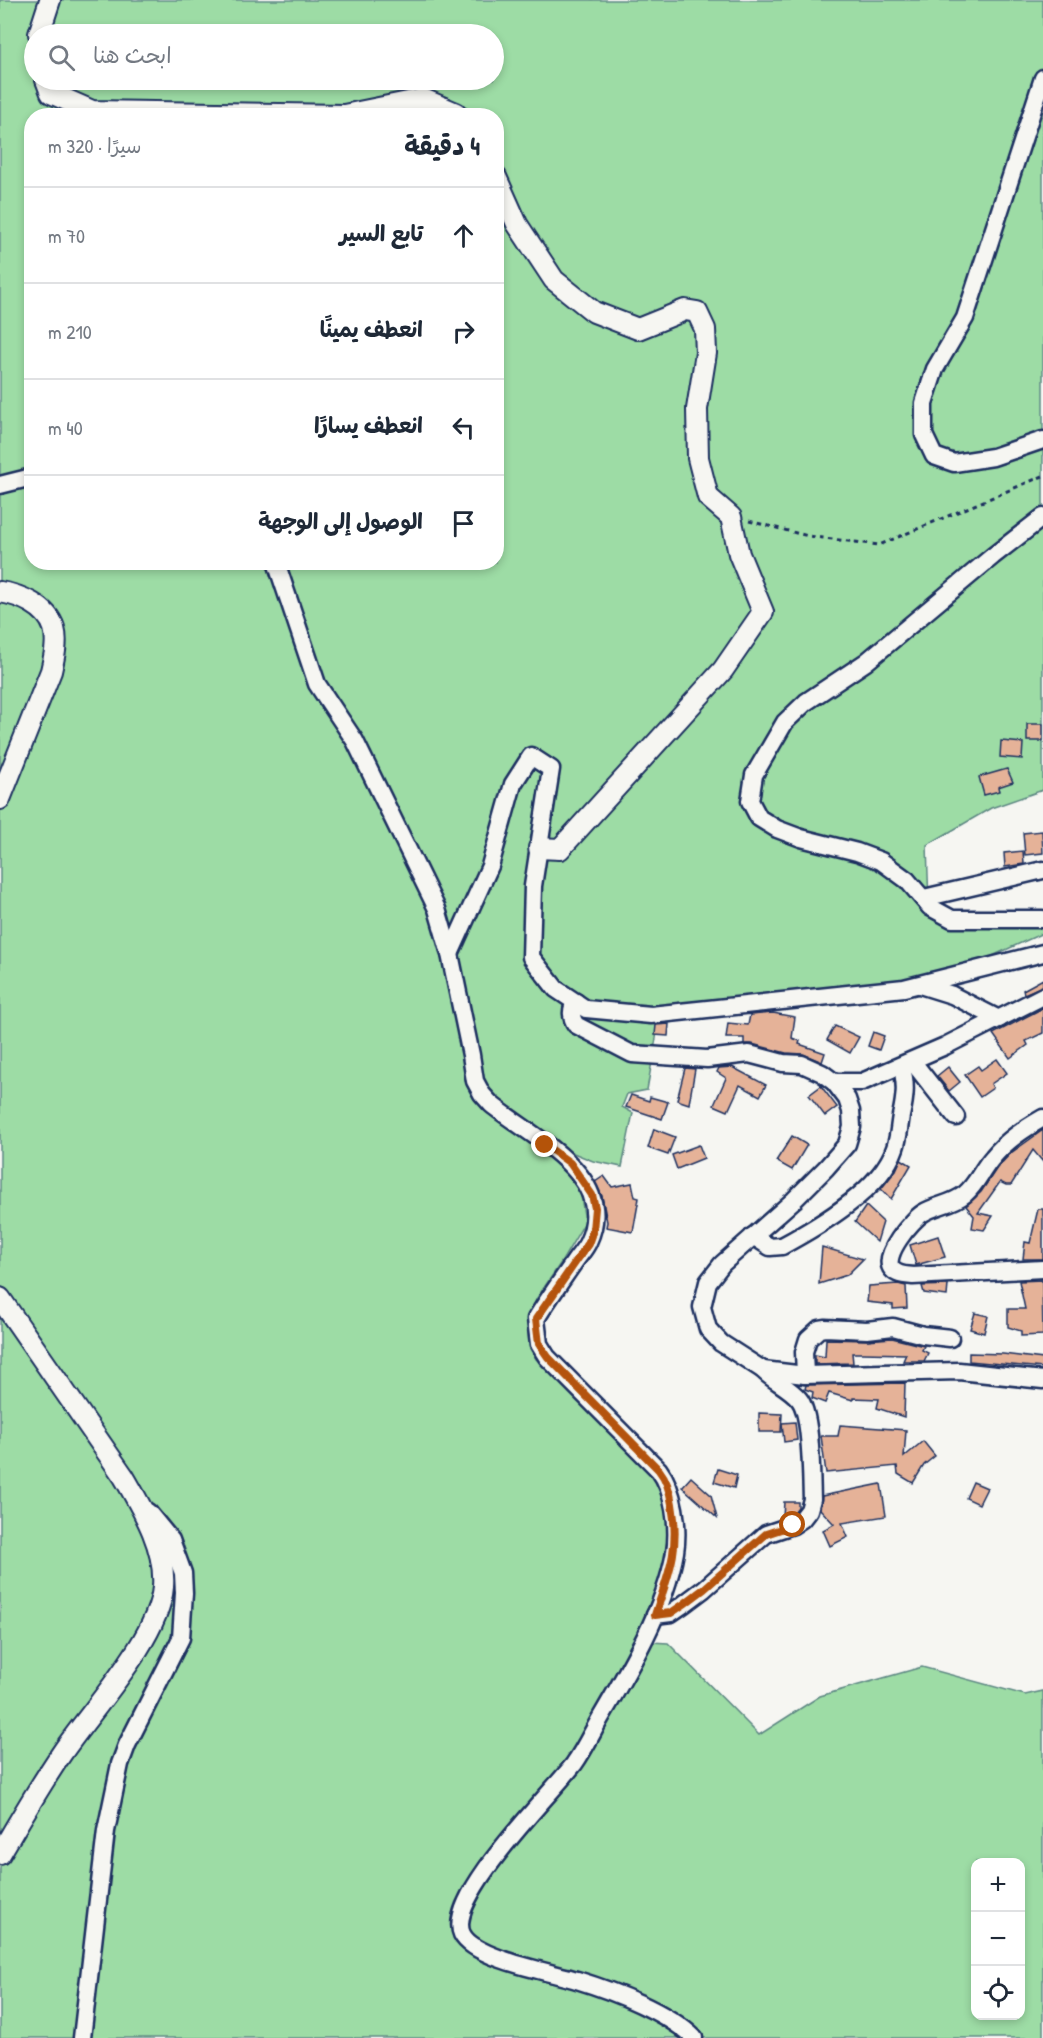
<!DOCTYPE html>
<html lang="ar">
<head>
<meta charset="utf-8">
<style>
	body { margin:0; font-family:"Patrick Hand","Playpen Sans Arabic",sans-serif; background:#f6f6f7; color:#1f2937; direction:rtl }
	.controls { position:absolute; right:18px; bottom:18px; display:grid; overflow:hidden; border-radius:12px; box-shadow:0 3px 9px #0003 }
	.controls button { width:54px; height:54px; display:grid; place-items:center; padding:0; border:0; border-bottom:2px solid #e0e1e3; background:#fff; color:#1f2937; font:30px sans-serif }
	.stop { position:absolute; width:18px; height:18px; margin:-14px; border:4px solid #b45309; border-radius:50%; background:#fff }
	.stop.end { background:#b45309; border-color:#fff; box-shadow:0 2px 6px #0008 }
	.list { margin:0; padding:0; list-style:none }
	h2 { display:flex; justify-content:space-between; align-items:center; height:78px; margin:0; padding:0 24px; font-size:26px }
	h2 small { font-size:20px; font-weight:400; color:#747a83 }
	.list li { display:grid; grid-template-columns:39px 1fr auto; gap:18px; align-items:center; box-sizing:border-box; height:96px; padding:0 24px; border-top:2px solid #e0e1e3 }
	.list b { display:block; font-size:22px; white-space:nowrap }
	.list em { font-size:20px; font-style:normal; color:#747a83 }
	.icon { flex:none; width:33px; height:33px; fill:none; stroke:currentColor; stroke-width:2; stroke-linecap:round; stroke-linejoin:round }
	.map { position:relative; flex:none; width:1043px; height:2038px; overflow:hidden; direction:ltr }
	.search { position:absolute; background:#fff; box-shadow:0 3px 9px #0003; left:24px; top:24px; width:480px; height:66px; display:flex; align-items:center; gap:15px; box-sizing:border-box; padding:0 21px; border-radius:33px; color:#747a83; font-size:22px }
	.panel { position:absolute; background:#fff; box-shadow:0 3px 9px #0003; left:24px; top:108px; width:480px; height:462px; border-radius:24px; direction:rtl }
	.map>svg:first-child { display:block }
	.green { fill:#9ddca5; stroke:#5c8682; stroke-width:1.5; fill-rule:evenodd }
	.building { fill:#e5b298; stroke:#1b2f5e; stroke-width:1.5 }
	.lines { fill:none; stroke-linecap:round; stroke-linejoin:round }
	.minor-casing { stroke:#1b2f5e; stroke-width:21 }
	.tertiary-casing { stroke:#1b2f5e; stroke-width:24 }
	.path { stroke:#1b2f5e; stroke-width:3; stroke-dasharray:4.5 4.5; stroke-linecap:butt }
	.minor { stroke:#f6f6f2; stroke-width:16 }
	.tertiary { stroke:#f6f6f2; stroke-width:20 }
	.route { stroke:#b45309; stroke-width:8 }
</style>
</head>
<body>
<div class="map">
<svg width="1043" height="2038" viewBox="0 0 1043 2038">
	<rect width="100%" height="100%" fill="#f6f6f2"/>
	<filter id="ink" filterUnits="userSpaceOnUse"><feTurbulence type="fractalNoise" baseFrequency=".0167" numOctaves="2"/><feDisplacementMap in="SourceGraphic" scale="12" xChannelSelector="R" yChannelSelector="G"/><feConvolveMatrix kernelMatrix="1 2 1 2 8 2 1 2 1" color-interpolation-filters="sRGB"/></filter>
	<g filter="url(#ink)">
		<!-- green -->
		<path class="green" d="M0,0H1043V790L991,808L927,845L929,905L1043,928V933L968,967L864,992L659,1021L647,1090L627,1094L622,1107L633,1113L622,1167L593,1161L571,1152L526,1122L566,1169L581,1196L585,1222L562,1261L537,1298L527,1318L529,1347L536,1359L603,1422L657,1479L669,1514L668,1549L661,1586L648,1618L632,1641L668,1643L759,1735L820,1696L922,1667L1025,1695L1043,1691V2038H0ZM34,34H494V80H34ZM32,116H496V562H32ZM976,1862H1020V2016H976Z"/>
		<!-- building -->
		<g class="building">
			<rect x="1027" y="724" width="16" height="17"/>
			<path d="M1001,741L1023,743L1022,759L1000,757Z"/>
			<path d="M1007,769L1013,782L998,787L999,791L984,795L979,777Z"/>
			<path d="M1042,831L1043,853L1025,855L1023,833Z"/>
			<path d="M1023,851L1024,864L1005,867L1004,853Z"/>
			<path d="M1043,979V986L1024,994L1023,990Z"/>
			<path d="M1043,1008V1033L1026,1041L1028,1045L1010,1058L993,1034Z"/>
			<path d="M773,1013L795,1017L792,1038L800,1041L799,1044L825,1053L822,1062L803,1054L786,1053L752,1044H744V1038H726L728,1023L748,1025L750,1015Z"/>
			<path d="M669,1024L668,1036L655,1035L656,1025Z"/>
			<path d="M835,1026L859,1037L850,1053L827,1040Z"/>
			<path d="M873,1032L884,1036L879,1050L868,1046Z"/>
			<path d="M997,1059L1007,1073L991,1084L993,1088L980,1097L965,1075L978,1066L981,1070Z"/>
			<path d="M732,1067L766,1085L760,1096L740,1085L728,1111L714,1105L726,1078L717,1072L719,1068Z"/>
			<path d="M948,1067L960,1082L949,1091L937,1076Z"/>
			<path d="M685,1068L695,1069L689,1104L677,1100Z"/>
			<path d="M821,1086L837,1107L825,1116L809,1095Z"/>
			<path d="M631,1095L649,1101L650,1097L668,1102L662,1119L626,1107Z"/>
			<path d="M654,1129L675,1137L668,1155L648,1148Z"/>
			<path d="M1043,1130V1162L1033,1150L1011,1185H1006L1000,1182L978,1213L993,1216L984,1230L972,1228L974,1216L966,1206L981,1192L997,1168L1011,1153Z"/>
			<path d="M792,1136L807,1145L792,1170L776,1161Z"/>
			<path d="M699,1145L704,1158L677,1169L672,1155Z"/>
			<path d="M901,1159L911,1165L891,1199L881,1189L896,1170Z"/>
			<path d="M604,1176L612,1187L632,1183L635,1197L639,1198L633,1232L606,1227L607,1222L602,1196L595,1182Z"/>
			<path d="M866,1206L883,1222L877,1242L855,1222Z"/>
			<path d="M1038,1209H1043V1259H1023L1025,1242L1030,1243Z"/>
			<path d="M938,1236L945,1257L916,1265L910,1245Z"/>
			<path d="M822,1247L863,1259L847,1275L819,1284Z"/>
			<path d="M1042,1280L1043,1335L1021,1336V1331L1008,1327V1309H1025L1019,1281Z"/>
			<path d="M898,1284L906,1286L907,1308L893,1309V1305L867,1302L869,1286Z"/>
			<path d="M948,1285L947,1296L924,1293L922,1286Z"/>
			<path d="M975,1313L988,1316L984,1333L970,1329Z"/>
			<path d="M892,1338L924,1346L922,1350L928,1353L924,1361H903L906,1354L863,1353H852L853,1363L815,1364V1355L825,1357L826,1339L867,1340Z"/>
			<path d="M969,1353L1003,1354L1043,1359V1368L969,1361Z"/>
			<path d="M905,1383L904,1417L877,1408L879,1399L853,1398V1400L829,1393L825,1403L812,1398L813,1392L805,1389L806,1385Z"/>
			<path d="M759,1413L782,1414L781,1432H759Z"/>
			<path d="M795,1422L797,1440L784,1442L782,1423Z"/>
			<path d="M840,1425L906,1430L904,1457L923,1441L935,1456L924,1465L913,1483L898,1474L897,1466L826,1473L821,1436H838Z"/>
			<path d="M718,1469L737,1475L734,1488L714,1482Z"/>
			<path d="M691,1477L711,1495L717,1518L682,1487Z"/>
			<path d="M973,1482L987,1488L979,1504L966,1498Z"/>
			<path d="M881,1484L886,1516L842,1523L848,1537L830,1546L823,1530L834,1524L820,1509L822,1496Z"/>
			<path d="M784,1502H798V1507L795,1511L783,1517Z"/>
		</g>
		<g class="lines">
			<!-- minor casing -->
			<g class="minor-casing">
				<g id="minor">
					<path d="M1043,78L965,318L935,369L924,403V435L934,456L954,463L993,457L1043,440"/>
					<path d="M0,485L32,477"/>
					<path d="M1043,517L993,556L866,662L806,702L785,722L754,775L750,801L759,818L777,829L801,838L857,852L881,861L907,880L930,907L952,919H1043"/>
					<path d="M276,562L317,684L355,741L437,909L450,954L471,1055L475,1081L482,1094L491,1104C532,1138 619,1176 588,1242C585,1249 579,1255 575,1261C562,1280 548,1299 536,1319L539,1344L547,1357L659,1470C674,1490 679,1527 675,1552C665,1609 630,1668 601,1717C592,1733 584,1750 574,1764C552,1793 445,1898 462,1934C474,1959 551,1972 577,1980C613,1991 668,2012 694,2038"/>
					<path d="M924,898L1043,870"/>
					<path d="M450,954L490,866L513,784L531,756L551,769L533,886L531,957L556,989L586,1009L651,1015L904,988L1043,953"/>
					<path d="M920,985L952,995L999,1019"/>
					<path d="M576,1002C570,1009 571,1018 576,1025L632,1054L707,1059L749,1054L783,1063L802,1064L822,1073L834,1082L847,1099L851,1111L852,1127L847,1144L826,1168L794,1200L722,1264L708,1282L702,1307L708,1329L721,1343L763,1370L805,1375L959,1371L1043,1380"/>
					<path d="M912,1061L956,1117"/>
					<path d="M834,1082H862L945,1046L1043,996"/>
					<path d="M1043,1118C1024,1129 1007,1140 993,1157C982,1169 977,1184 965,1194C953,1204 936,1205 923,1213C912,1220 881,1256 892,1269C898,1276 906,1275 913,1276L1043,1269"/>
					<path d="M753,1236L770,1247L782,1246C819,1226 881,1190 895,1148C899,1137 899,1126 901,1116C905,1098 907,1083 901,1066"/>
					<path d="M805,1375L804,1352L808,1339L819,1329L825,1328L867,1330L893,1327L923,1335L950,1338"/>
					<path d="M655,1615L671,1613L684,1604L704,1589L766,1534L793,1525L802,1519L809,1510L812,1499C811,1477 812,1414 799,1399C789,1387 773,1381 763,1370"/>
					<path d="M82,2038L106,1831L120,1764L127,1745L181,1638L184,1593L183,1573L171,1540L148,1512"/>
				</g>
			</g>
			<!-- tertiary casing -->
			<g class="tertiary-casing">
				<g id="tertiary">
					<path d="M39,34L50,0"/>
					<path d="M46,80L51,93L92,111L344,115L423,99L456,113L458,116"/>
					<path d="M496,177L517,224L554,280L594,312L638,329L685,310L697,312L705,329L706,353L697,409L698,458L708,497L731,517L739,554L763,612L723,670L560,849L539,848"/>
					<path d="M0,592C20,595 47,606 54,628C58,642 54,658 51,671L0,799"/>
					<path d="M0,1298L124,1477C143,1510 166,1548 163,1587C159,1638 91,1710 62,1753C40,1785 20,1820 0,1854"/>
				</g>
			</g>
			<!-- path -->
			<path class="path" d="M749,521L808,536L879,545L1043,476"/>
			<!-- minor -->
			<use href="#minor" class="minor"/>
			<!-- tertiary -->
			<use href="#tertiary" class="tertiary"/>
		</g>
	</g>
	<g class="lines" filter="url(#ink)">
		<!-- route -->
		<path class="route" d="M545,1145L570,1163L592,1195L595,1208L593,1230L588,1244L536,1319L539,1344L548,1357L659,1470C667,1480 670,1491 672,1504C680,1550 669,1573 655,1615L671,1613L684,1604L704,1589L766,1534L793,1525"/>
	</g>
</svg>
<div class="controls">
<button>+</button>
<button>−</button>
<button><svg class="icon" aria-label="locate" viewBox="0 0 24 24"><circle cx="12" cy="12" r="6"/><path d="M12 2v4M12 18v4M2 12h4M18 12h4"/></svg></button>
</div>
<div class="stop" style="left:793px;top:1525px"></div>
<div class="stop end" style="left:545px;top:1145px"></div>
<div class="search"><svg class="icon" aria-label="search" viewBox="0 0 24 24"><circle cx="10" cy="10" r="6"/><path d="M15 15l6 6"/></svg>ابحث هنا</div>
<section class="panel">
<h2>4 دقيقة<small>سيرًا · 320 m</small></h2>
<ul class="list">
<li><svg class="icon" aria-label="ahead" viewBox="0 0 24 24"><path d="M12 20V5M6 11l6-6 6 6"/></svg><div><b>تابع السير</b></div><em>70 m</em></li>
<li><svg class="icon" aria-label="right" viewBox="0 0 24 24"><path d="M7 20v-9h11M14 6l5 5-5 5"/></svg><div><b>انعطف يمينًا</b></div><em>210 m</em></li>
<li><svg class="icon" aria-label="left" viewBox="0 0 24 24"><path d="M17 20v-9H6M10 6l-5 5 5 5"/></svg><div><b>انعطف يسارًا</b></div><em>40 m</em></li>
<li><svg class="icon" aria-label="arrive" viewBox="0 0 24 24"><path d="M6 21V4h12l-3 4 3 4H6"/></svg><div><b>الوصول إلى الوجهة</b></div></li>
</ul>
</section>
</div>
</body>
</html>
